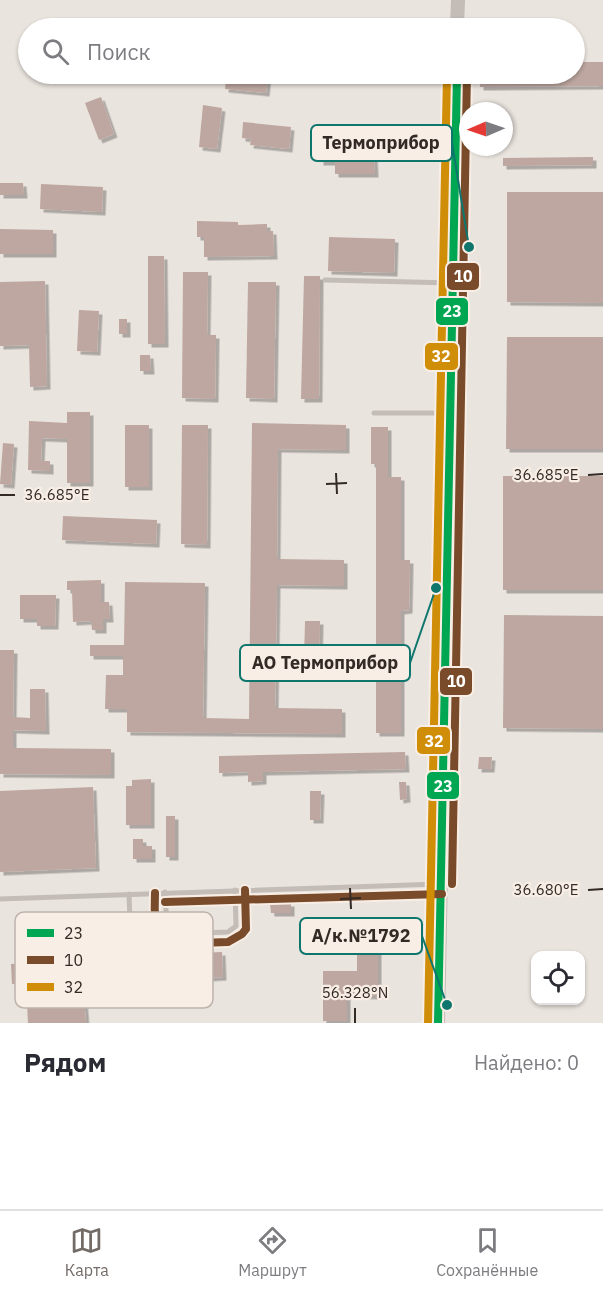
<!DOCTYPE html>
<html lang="ru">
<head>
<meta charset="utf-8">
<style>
	body { margin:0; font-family:"IBM Plex Sans",sans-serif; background:#f7f7f7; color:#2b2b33 }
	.controls { position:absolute; right:18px; bottom:18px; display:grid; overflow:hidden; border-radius:12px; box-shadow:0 2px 4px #0004 }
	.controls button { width:54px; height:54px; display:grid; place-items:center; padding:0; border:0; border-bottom:2px solid #e1e1e2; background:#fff; color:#2b2b33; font:30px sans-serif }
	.compass { position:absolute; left:459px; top:102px; width:54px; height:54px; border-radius:50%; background:#fff; box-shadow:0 2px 4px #0004; rotate:268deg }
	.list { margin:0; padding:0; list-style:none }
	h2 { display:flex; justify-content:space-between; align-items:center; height:78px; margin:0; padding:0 24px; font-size:26px }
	h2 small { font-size:20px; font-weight:400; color:#7c7c81 }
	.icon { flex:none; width:33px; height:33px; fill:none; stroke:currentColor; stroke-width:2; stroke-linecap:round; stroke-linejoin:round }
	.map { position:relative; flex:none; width:603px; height:1023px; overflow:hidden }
	.search { position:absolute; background:#fff; box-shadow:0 2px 4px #0004; left:18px; right:18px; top:18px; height:66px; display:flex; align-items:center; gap:15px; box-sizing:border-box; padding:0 21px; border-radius:33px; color:#7c7c81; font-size:22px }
	.sheet { height:186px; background:#fff }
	nav { display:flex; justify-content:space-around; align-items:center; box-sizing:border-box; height:84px; border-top:2px solid #e1e1e2; background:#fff; font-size:16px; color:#7c7c81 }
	nav a { display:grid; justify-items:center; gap:3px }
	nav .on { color:#736b66 }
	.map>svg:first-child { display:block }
	.building { fill:#bda7a0; filter:url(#shadow) }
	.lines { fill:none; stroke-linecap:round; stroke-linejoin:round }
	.service { stroke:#c3bcb7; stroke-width:5 }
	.tertiary { stroke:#c3bcb7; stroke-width:14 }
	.bus-1-casing { stroke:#f8eee5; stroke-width:12 }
	.bus-2-casing { stroke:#f8eee5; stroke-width:12 }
	.bus-3-casing { stroke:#f8eee5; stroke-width:12 }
	.bus-1 { stroke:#00a651; stroke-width:8 }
	.bus-2 { stroke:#7a4b2a; stroke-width:8 }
	.bus-3 { stroke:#d08d08; stroke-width:8 }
	.ticks { fill:none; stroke:#332a26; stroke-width:2 }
	.key { fill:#f8eee5; stroke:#bdb3ac; stroke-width:1.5 }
	.key-label { font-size:16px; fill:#332a26 }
	.ticks-label { font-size:15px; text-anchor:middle; fill:#332a26; stroke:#f8eee5; stroke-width:4.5; stroke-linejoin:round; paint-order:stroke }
	.leader { fill:none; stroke:#0f766e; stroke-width:2 }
	.callout-dot { fill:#0f766e; stroke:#f8eee5; stroke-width:2 }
	.callout { fill:#f8eee5; stroke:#0f766e; stroke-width:2 }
	.callout-label { font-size:18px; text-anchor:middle; font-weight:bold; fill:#332a26 }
	.line-badge { stroke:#f8eee5; stroke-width:2 }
	.badge-label { font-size:16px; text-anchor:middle; font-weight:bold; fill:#fff }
</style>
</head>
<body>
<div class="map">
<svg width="603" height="1023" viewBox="0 0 603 1023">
	<defs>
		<filter id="shadow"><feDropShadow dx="3.5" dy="3.5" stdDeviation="0" flood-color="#0004"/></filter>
	</defs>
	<rect width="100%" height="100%" fill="#eae4de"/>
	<!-- building -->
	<g class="building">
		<path d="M574,62H603V86L480,87V74H574Z"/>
		<path d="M252,74H268L266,93L225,89L226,81L252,83Z"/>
		<path d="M101,97L114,134L99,140L85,103Z"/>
		<path d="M203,105L222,108L217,149L199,147Z"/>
		<path d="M243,122L291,127L289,149L250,145L251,139L242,138Z"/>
		<path d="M320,153H374L375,174H335V162H320Z"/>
		<path d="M593,157V165L503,166V158Z"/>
		<path d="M0,183H23L24,195H0Z"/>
		<path d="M41,184L103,187L102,212L40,209Z"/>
		<path d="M507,192H603V303L507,302Z"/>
		<path d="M197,221L238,222V225L267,224V231H273L274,256L204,257V237H197Z"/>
		<path d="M0,229L53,230V254H0Z"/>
		<path d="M329,237L395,239L394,273L328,271Z"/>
		<path d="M148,256H164L165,344H148Z"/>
		<path d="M183,272H208L207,335H216L215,399L182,398Z"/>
		<path d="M304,276H320L319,399H301Z"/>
		<path d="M45,281L47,386L30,387L29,345L0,346V282Z"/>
		<path d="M248,282H276L274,399L246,398Z"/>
		<path d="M79,310L99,311L97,352L77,351Z"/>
		<rect x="119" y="319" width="8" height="15"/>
		<path d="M507,337H603V449H506Z"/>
		<path d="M140,355H150L151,371H140Z"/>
		<path d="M67,412H90V483H67V439L42,438L41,461H50V471L28,470L29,421L67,423Z"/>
		<path d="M252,423L346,425V450L278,449L277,559L344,560V586L277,585L275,708L342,709V734L127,732V709H105L106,675H123V656H90V645H124L125,582L205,583L203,718L249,719Z"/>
		<rect x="125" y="425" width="24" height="62"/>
		<path d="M182,425H208L207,545L181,544Z"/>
		<path d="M371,427H388V477H401V560H410L409,610L401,611V733H376V464H371Z"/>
		<path d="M3,443L14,444L11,485L0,484Z"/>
		<rect x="503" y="476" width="100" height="114"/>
		<path d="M63,516L157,520L156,544L62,540Z"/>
		<path d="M101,580V602H109L110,619H103V630H92L91,621L73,622L72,590H67V581Z"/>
		<path d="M20,595H56L55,626H37V619H20Z"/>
		<path d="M504,615L603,616V729L503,728Z"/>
		<path d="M305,621H320L319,659H304Z"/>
		<path d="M0,650H14L13,717L30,718V689H45L46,731L13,730V748L111,749V775L0,774Z"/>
		<path d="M405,752L406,769L263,772V781L248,782V772L219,773V756Z"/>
		<path d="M479,757H492L491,769H478Z"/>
		<path d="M151,779V825H126V786H132V780Z"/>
		<path d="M399,782H406L407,799L400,800Z"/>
		<path d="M93,787L96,868L0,872V791Z"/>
		<path d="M310,791H321L320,820H310Z"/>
		<rect x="166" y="816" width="9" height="41"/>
		<path d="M133,839H143V846H152V859H133Z"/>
		<path d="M291,903V913H271L270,904Z"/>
		<path d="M357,946H378V996L347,995V1021H323V971H357Z"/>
		<path d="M77,951V958H90L91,973H82L86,1023H28L26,983L12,984L11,964L29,963V954Z"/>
		<path d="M222,952L223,977L157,981L155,955Z"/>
	</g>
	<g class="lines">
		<!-- service -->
		<g class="service">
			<path d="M325,280L453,283"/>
			<path d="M374,413H450"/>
			<path d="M165,892L167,927L171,934L228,932L236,926L235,890"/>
			<path d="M129,894L131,950"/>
			<path d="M0,899L439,884"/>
		</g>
		<!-- tertiary -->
		<g class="tertiary">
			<path d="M457,28L458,0"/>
			<path d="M438,1023L457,74"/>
		</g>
		<!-- bus-1 casing -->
		<g class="bus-1-casing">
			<path id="bus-1" d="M438,1023L457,74"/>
		</g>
		<!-- bus-2 casing -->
		<g class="bus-2-casing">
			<g id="bus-2">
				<path d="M452,884L467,74"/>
				<path d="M155,893C155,908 151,940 171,944L228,942L242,934L246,929L245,890"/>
				<path d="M165,902L442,894"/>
			</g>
		</g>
		<!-- bus-3 casing -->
		<g class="bus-3-casing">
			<path id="bus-3" d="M428,1023L447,74"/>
		</g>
		<!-- bus-1 -->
		<use href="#bus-1" class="bus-1"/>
		<!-- bus-2 -->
		<use href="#bus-2" class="bus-2"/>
		<!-- bus-3 -->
		<use href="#bus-3" class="bus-3"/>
	</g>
	<!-- ticks -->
	<path class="ticks" d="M336,473L337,494M588,475L603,474M326,484L347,483M0,495H15M350,888L351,909M588,890L603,889M340,899L361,898M355,1008V1023"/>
	<!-- legend -->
	<rect x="15" y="912" width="198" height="96" rx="9" class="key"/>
	<rect x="27" y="929" width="27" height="8" fill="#00a651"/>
	<rect x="27" y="956" width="27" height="8" fill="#7a4b2a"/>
	<rect x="27" y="983" width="27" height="8" fill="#d08d08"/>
	<g class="key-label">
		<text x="64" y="939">23</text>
		<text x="64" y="966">10</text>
		<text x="64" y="993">32</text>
	</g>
	<g class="ticks-label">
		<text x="546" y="480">36.685°E</text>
		<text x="57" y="500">36.685°E</text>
		<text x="546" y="895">36.680°E</text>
		<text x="355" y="998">56.328°N</text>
	</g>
	<!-- callouts -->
	<path class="leader" d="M469 247L452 143M436 588L410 663M447 1005L422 936"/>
	<g class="callout-dot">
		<circle cx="469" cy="247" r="6"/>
		<circle cx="436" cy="588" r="6"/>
		<circle cx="447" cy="1005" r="6"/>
	</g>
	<g class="callout">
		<rect x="311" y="125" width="141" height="36" rx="6"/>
		<rect x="240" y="645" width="170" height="36" rx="6"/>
		<rect x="300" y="918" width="122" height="36" rx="6"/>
	</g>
	<g class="callout-label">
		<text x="381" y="149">Термоприбор</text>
		<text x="325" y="669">АО Термоприбор</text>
		<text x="361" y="942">А/к.№1792</text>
	</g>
	<g class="line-badge">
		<rect x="446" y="262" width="34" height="29" rx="6" fill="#7a4b2a"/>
		<rect x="435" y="297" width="34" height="29" rx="6" fill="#00a651"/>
		<rect x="424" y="342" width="35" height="29" rx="6" fill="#d08d08"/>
		<rect x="439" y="667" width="34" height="29" rx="6" fill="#7a4b2a"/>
		<rect x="416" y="726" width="35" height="29" rx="6" fill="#d08d08"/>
		<rect x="426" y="771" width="34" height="29" rx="6" fill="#00a651"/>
	</g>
	<g class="badge-label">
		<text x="463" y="282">10</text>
		<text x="452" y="317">23</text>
		<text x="441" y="362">32</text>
		<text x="456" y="687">10</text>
		<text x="434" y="747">32</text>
		<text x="443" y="792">23</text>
	</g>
</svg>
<div class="controls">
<button><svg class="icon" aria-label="locate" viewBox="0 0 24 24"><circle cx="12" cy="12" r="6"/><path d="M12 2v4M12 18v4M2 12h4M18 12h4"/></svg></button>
</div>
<svg class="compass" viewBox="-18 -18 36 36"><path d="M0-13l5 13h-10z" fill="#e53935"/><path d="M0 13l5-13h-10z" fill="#7c7c81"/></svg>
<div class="search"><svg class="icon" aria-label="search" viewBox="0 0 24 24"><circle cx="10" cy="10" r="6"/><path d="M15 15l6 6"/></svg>Поиск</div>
</div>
<section class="sheet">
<h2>Рядом<small>Найдено: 0</small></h2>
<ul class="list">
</ul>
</section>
<nav>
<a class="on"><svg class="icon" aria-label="map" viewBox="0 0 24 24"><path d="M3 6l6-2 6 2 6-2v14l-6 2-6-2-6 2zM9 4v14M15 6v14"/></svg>Карта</a>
<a><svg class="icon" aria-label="directions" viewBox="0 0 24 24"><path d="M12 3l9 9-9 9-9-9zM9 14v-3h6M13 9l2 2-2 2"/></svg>Маршрут</a>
<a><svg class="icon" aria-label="saved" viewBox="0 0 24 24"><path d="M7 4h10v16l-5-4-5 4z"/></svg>Сохранённые</a>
</nav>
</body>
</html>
